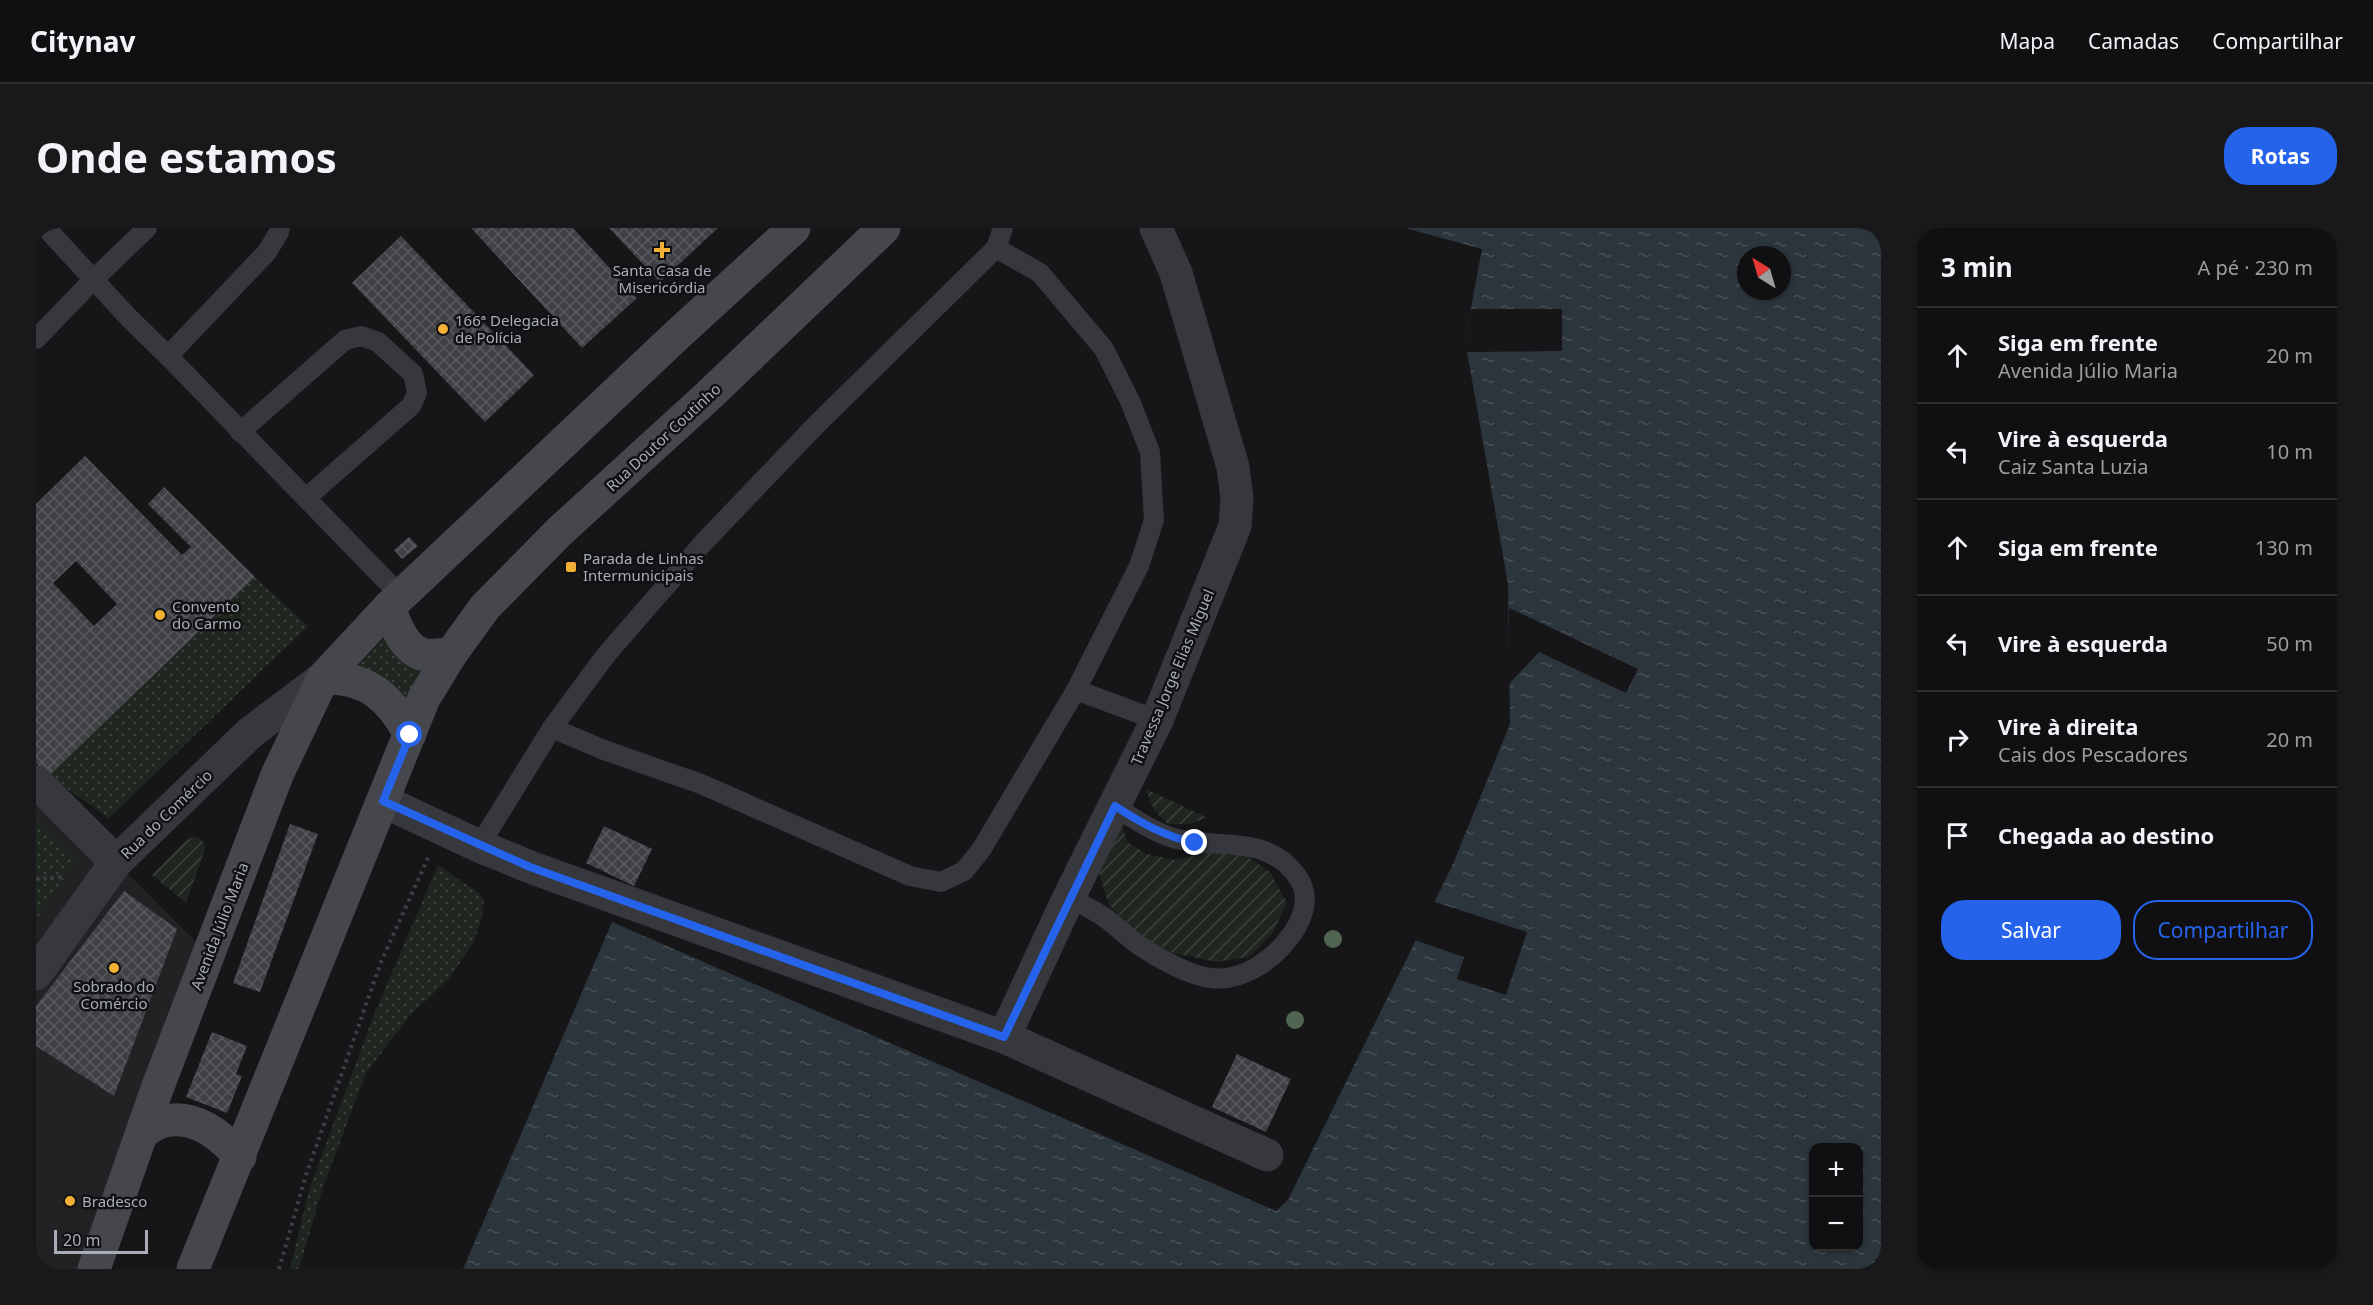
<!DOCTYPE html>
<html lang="pt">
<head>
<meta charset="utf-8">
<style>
	body { margin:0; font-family:"Noto Sans",sans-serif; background:#19191b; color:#f1f3f6 }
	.controls { position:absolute; right:18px; bottom:18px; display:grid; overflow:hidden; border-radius:12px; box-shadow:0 2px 4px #0004 }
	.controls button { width:54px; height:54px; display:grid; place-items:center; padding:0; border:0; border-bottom:2px solid #303032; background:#101012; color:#f1f3f6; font:30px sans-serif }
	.compass { position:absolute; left:1701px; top:18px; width:54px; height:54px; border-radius:50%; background:#101012; box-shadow:0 2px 4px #0004; rotate:323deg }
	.scale { position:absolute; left:18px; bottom:15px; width:94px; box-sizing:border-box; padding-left:6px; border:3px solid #a8adb8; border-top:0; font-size:16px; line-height:21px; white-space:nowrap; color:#a8adb8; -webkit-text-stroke:4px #111113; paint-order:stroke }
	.stop { position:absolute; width:18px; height:18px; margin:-14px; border:4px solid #2563eb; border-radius:50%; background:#fff }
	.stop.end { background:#2563eb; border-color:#fff; box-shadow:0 2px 6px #0008 }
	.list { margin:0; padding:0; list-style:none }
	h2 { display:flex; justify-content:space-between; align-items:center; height:78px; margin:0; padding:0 24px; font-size:26px }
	h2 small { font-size:20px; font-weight:400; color:#9c9d9f }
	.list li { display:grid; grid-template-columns:39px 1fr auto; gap:18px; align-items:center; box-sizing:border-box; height:96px; padding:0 24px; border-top:2px solid #303032 }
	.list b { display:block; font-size:22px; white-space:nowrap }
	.list p { margin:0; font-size:20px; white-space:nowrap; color:#9c9d9f }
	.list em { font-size:20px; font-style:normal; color:#9c9d9f }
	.actions { display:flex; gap:12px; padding:18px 24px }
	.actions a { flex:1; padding:14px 0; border:2px solid #2563eb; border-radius:24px; text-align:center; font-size:21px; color:#2563eb }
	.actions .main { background:#2563eb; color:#fff }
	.icon { flex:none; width:33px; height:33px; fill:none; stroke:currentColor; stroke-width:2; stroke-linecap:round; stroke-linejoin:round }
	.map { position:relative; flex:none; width:1845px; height:1041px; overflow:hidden; border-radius:24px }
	header { display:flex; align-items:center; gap:36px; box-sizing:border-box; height:84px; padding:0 30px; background:#101012; border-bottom:2px solid #303032 }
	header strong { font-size:28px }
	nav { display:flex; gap:33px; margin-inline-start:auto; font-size:21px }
	.intro { display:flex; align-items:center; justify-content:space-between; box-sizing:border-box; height:144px; padding:0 36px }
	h1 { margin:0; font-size:42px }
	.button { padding:15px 27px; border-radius:24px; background:#2563eb; color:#fff; font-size:21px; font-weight:700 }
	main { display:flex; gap:36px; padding:0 36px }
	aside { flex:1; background:#101012; border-radius:24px; box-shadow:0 2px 4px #0004 }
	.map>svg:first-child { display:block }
	.built { fill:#222225 }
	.grass { fill:url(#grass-dots) }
	.garden { fill:url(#garden-furrows) }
	.water { fill:url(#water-ripples); fill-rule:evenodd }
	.pier { fill:#161618 }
	.building { fill:url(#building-cross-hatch); fill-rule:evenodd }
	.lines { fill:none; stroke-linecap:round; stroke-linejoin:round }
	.path { stroke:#3d3f44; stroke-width:4; stroke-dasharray:3 4.5; stroke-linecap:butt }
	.lane { stroke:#37383d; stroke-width:20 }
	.street { stroke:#37383d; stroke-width:33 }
	.secondary { stroke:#45474d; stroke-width:33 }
	.tree { fill:#506452 }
	.route { stroke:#2563eb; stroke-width:8 }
	.poi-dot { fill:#f2b134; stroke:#111113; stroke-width:2 }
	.labels { text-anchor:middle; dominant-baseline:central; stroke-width:5; stroke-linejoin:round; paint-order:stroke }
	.poi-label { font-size:15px; fill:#a8adb8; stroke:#111113; text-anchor:start }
	.street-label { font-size:15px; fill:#a8adb8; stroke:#111113 }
</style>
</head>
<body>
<header>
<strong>Citynav</strong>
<nav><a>Mapa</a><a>Camadas</a><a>Compartilhar</a></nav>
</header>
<div class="intro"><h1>Onde estamos</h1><a class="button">Rotas</a></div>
<main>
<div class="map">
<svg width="1845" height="1041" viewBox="0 0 1845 1041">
	<defs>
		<pattern id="grass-dots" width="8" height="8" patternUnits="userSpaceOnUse" patternTransform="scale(1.5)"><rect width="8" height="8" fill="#1e261f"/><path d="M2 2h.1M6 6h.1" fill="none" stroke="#3c433d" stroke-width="1.8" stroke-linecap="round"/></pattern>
		<pattern id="garden-furrows" width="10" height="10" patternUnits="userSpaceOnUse" patternTransform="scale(1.5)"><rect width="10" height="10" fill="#1e261f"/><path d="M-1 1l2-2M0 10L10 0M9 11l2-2" fill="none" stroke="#3c433d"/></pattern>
		<pattern id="water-ripples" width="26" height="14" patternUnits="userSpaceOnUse" patternTransform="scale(1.5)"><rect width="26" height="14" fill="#2c353c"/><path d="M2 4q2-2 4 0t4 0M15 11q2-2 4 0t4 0" fill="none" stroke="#485056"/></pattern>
		<pattern id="building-cross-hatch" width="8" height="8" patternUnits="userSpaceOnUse" patternTransform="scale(1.5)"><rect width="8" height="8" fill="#404145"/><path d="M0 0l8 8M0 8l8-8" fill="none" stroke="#595a5e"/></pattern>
	</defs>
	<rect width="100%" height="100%" fill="#161618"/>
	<!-- built -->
	<path class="built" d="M0,554L172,726L58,1041H0Z"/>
	<!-- grass -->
	<g class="grass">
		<path d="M219,349L272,398L73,590L13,548Z"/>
		<path d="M349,409C358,431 365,436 387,444L371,475C356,458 345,444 322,438Z"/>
		<path d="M0,591L41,631L0,692Z"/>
		<path d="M402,637L443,665L448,672L446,689L438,714L415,748L373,789L330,845L286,962L263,1041H254L274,959L339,784Z"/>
	</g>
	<!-- garden -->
	<g class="garden">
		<path d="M1110,561L1172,590L1153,596H1132L1118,582Z"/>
		<path d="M1085,595L1091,614L1111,626L1138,632L1168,625H1206L1234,644L1251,675L1236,706L1213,729L1180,734L1137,725L1103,708L1073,677L1063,645Z"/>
		<path d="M159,608C166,611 169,614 169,622L150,675L116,647L149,613Z"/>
	</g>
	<!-- water -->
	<path class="water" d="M1369,0H1845V1041H427L576,694L1240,983L1252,972L1417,636L1474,496L1472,356L1429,112L1446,21ZM1710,27H1746V63H1710ZM1778,920H1822V1018H1778Z"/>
	<!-- pier -->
	<g class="pier">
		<path d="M1435,81H1526V123L1431,124L1429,112Z"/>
		<path d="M1473,380L1602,441L1590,465L1503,424L1473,456Z"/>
		<path d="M1396,673L1491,704L1470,767L1421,751L1428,729L1376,711Z"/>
		<path d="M1373,719L1376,720L1298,876L1295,875Z"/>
	</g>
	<!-- building -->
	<g class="building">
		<path d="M435,0H537L601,70L546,120Z"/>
		<path d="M573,0H682L624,54Z"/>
		<path d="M365,8L498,147L449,194L316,55Z"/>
		<path d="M49,228L146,327L155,319L112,276L128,259L219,349L13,548L0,535V276ZM40,333L81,376L58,398L17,355Z"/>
		<path d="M373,309L382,318L366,331L358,322Z"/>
		<path d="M254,596L282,606L224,764L197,755Z"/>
		<path d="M568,598L616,621L598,658L550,635Z"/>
		<path d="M88,663L141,701L78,868L0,818V778Z"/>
		<path d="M176,804L211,818L200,846L206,848L191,885L150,869Z"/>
		<path d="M1201,826L1255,851L1230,904L1176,879Z"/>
	</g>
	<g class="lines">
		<!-- path -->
		<g class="path">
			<path d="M0,651L29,649"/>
			<path d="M243,1041L270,947L345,734L392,630"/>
		</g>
		<!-- lane -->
		<g class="lane">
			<path d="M10,0L93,90L132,128L231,24L243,4L244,0"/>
			<path d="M0,111L58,51L111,0"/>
			<path d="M132,128L365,368"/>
			<path d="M204,204L309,112L325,108L342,114L377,146L381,165L375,178L270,270"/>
			<path d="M1040,462L1121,492"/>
			<path d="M516,500L568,522L665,556L874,648L905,654L928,643L945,622L1040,462L1103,338L1118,292L1114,224L1094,173L1068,121L1004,45L960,20"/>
			<path d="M443,618L516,500L570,427L668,314L780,197L960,20L967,0"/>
			<path d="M1033,669C1044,675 1055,681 1065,687C1079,696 1091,709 1104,718C1122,730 1154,748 1175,750C1209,754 1241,729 1258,703C1269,686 1274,666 1261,648C1230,604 1177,623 1134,609C1114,602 1096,590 1079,578"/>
		</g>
		<!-- street -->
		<g class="street">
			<path d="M0,554L80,634"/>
			<path d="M347,573L443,618L494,639L968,809L1231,927"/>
			<path d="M0,746L80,634L214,505L287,450"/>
			<path d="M968,809L1033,669L1121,492L1199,298L1201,271L1197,239L1140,45L1120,0"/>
		</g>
		<!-- secondary -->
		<g class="secondary">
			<path d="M353,379C359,397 369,424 390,427C398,428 407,426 415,426"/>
			<path d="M287,450C331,448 354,470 374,506"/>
			<path d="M108,903C114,900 122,894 129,893C159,886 186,908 204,929"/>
			<path d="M58,1041L121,861L241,547L287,450L353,379L640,108L758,0"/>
			<path d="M157,1041L388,470L415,426L449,379L524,303L671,169L848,0"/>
		</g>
	</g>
	<!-- trees -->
	<g class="tree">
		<circle cx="1297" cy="711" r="9"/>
		<circle cx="1259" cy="792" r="9"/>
	</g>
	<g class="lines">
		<!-- route -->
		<path class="route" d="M374,507L347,573L494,639L968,809L1079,578C1105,595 1128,608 1159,615"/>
	</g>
	<!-- markers -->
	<g class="poi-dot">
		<path d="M623 13h6v6h6v6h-6v6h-6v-6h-6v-6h6z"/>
		<circle cx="407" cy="101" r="6"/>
		<rect x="529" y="333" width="12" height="12" rx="3"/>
		<circle cx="124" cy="387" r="6"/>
		<circle cx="78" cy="740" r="6"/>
		<circle cx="34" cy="973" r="6"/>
	</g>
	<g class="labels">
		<!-- poi labels -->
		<g class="poi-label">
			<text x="626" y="42" text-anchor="middle">Santa Casa de<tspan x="626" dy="17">Misericórdia</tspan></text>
			<text x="419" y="92">166ª Delegacia<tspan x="419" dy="17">de Polícia</tspan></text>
			<text x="547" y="330">Parada de Linhas<tspan x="547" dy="17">Intermunicipais</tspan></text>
			<text x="136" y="378">Convento<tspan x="136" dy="17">do Carmo</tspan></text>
			<text x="78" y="758" text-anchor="middle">Sobrado do<tspan x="78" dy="17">Comércio</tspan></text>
			<text x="46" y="973">Bradesco</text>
		</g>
		<!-- street labels -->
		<g class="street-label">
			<text transform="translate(627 209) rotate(-43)">Rua Doutor Coutinho</text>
			<text transform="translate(1136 449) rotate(-67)">Travessa Jorge Elias Miguel</text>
			<text transform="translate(130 586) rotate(-44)">Rua do Comércio</text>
			<text transform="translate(183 698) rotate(-69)">Avenida Júlio Maria</text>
		</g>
	</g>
</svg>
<div class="controls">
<button>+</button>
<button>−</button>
</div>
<svg class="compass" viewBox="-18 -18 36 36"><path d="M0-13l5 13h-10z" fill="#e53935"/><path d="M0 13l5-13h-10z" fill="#9c9d9f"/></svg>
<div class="scale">20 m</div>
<div class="stop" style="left:374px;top:507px"></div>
<div class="stop end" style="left:1159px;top:615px"></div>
</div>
<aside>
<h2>3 min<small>A pé · 230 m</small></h2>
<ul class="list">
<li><svg class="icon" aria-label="ahead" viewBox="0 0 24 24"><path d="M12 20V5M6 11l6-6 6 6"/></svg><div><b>Siga em frente</b><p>Avenida Júlio Maria</p></div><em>20 m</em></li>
<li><svg class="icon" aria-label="left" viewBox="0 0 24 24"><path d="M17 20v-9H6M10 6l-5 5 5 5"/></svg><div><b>Vire à esquerda</b><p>Caiz Santa Luzia</p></div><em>10 m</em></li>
<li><svg class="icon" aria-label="ahead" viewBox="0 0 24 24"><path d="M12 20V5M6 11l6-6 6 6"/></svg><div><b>Siga em frente</b></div><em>130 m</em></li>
<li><svg class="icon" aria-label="left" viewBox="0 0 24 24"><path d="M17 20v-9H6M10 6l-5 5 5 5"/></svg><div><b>Vire à esquerda</b></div><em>50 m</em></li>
<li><svg class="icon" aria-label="right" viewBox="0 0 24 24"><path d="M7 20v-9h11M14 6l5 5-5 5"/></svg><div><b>Vire à direita</b><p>Cais dos Pescadores</p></div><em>20 m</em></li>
<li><svg class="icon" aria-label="arrive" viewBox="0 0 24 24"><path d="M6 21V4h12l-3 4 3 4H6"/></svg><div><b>Chegada ao destino</b></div></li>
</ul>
<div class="actions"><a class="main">Salvar</a><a>Compartilhar</a></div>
</aside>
</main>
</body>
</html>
